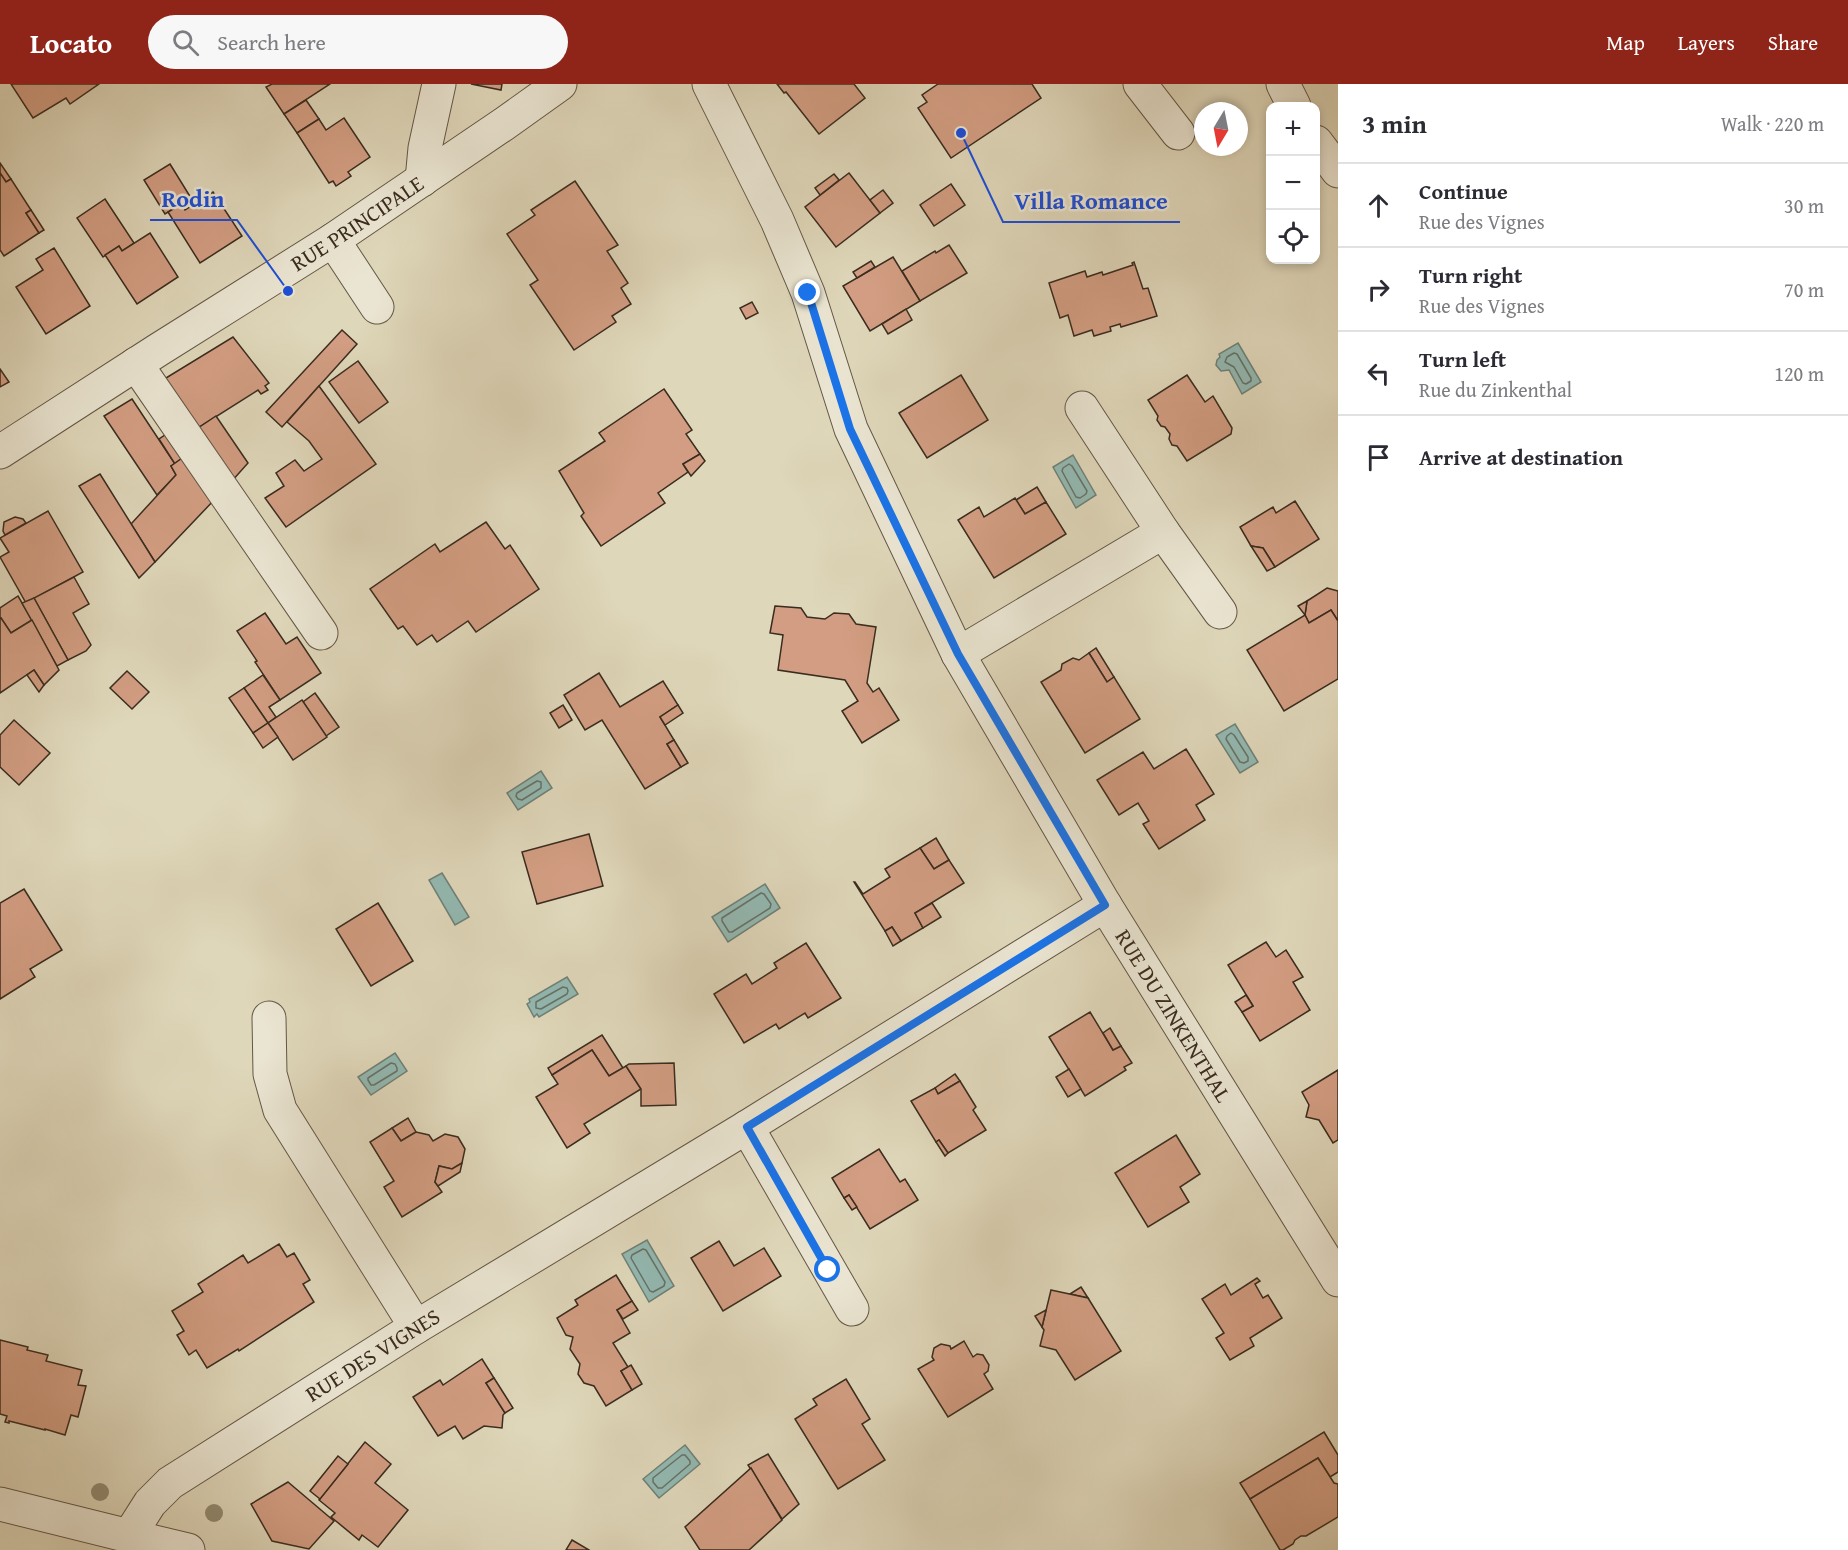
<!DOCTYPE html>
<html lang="en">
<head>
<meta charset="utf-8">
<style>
	body { margin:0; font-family:"Gentium Book Plus",serif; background:#f7f7f7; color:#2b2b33 }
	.controls { position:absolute; right:18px; top:18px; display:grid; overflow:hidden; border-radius:12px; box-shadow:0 3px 9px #0003 }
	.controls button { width:54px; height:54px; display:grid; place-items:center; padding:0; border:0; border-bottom:2px solid #e1e1e2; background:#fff; color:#2b2b33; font:30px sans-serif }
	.compass { position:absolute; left:1194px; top:18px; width:54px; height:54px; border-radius:50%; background:#fff; box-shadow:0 3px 9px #0003; rotate:190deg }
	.stop { position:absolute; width:18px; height:18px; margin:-14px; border:4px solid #1a73e8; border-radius:50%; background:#fff }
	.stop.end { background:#1a73e8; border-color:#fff; box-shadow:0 2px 6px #0008 }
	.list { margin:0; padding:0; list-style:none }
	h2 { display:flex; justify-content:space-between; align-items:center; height:78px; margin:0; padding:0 24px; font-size:26px }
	h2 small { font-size:20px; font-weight:400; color:#7c7c81 }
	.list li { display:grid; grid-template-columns:39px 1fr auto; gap:18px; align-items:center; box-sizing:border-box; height:84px; padding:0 24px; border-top:2px solid #e1e1e2 }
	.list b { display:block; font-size:22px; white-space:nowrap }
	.list p { margin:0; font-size:20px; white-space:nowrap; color:#7c7c81 }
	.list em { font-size:20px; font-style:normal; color:#7c7c81 }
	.icon { flex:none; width:33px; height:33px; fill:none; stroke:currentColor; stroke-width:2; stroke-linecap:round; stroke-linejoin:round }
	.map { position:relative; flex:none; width:1338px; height:1466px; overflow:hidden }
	header { display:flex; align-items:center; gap:36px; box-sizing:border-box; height:84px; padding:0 30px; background:#8f2418; color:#fff }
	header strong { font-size:28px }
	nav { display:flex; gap:33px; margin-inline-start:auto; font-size:21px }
	.search { width:420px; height:54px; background:#f7f7f7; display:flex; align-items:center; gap:15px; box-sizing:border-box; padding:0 21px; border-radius:33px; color:#7c7c81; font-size:22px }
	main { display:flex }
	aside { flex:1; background:#fff }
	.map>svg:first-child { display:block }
	.water { fill:#93b9b2; stroke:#6f8177; stroke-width:1.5 }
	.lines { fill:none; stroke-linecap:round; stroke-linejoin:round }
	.shore { stroke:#667268; stroke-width:1.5 }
	.building { fill:#d29d82; stroke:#3a2c1f; stroke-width:1.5 }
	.minor-casing { stroke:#635746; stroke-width:35 }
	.minor { stroke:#eae5d2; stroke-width:33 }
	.tree { fill:#928971 }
	.route { stroke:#1a73e8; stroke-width:8 }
	.labels { text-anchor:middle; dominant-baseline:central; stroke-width:5; stroke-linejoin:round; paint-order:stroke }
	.street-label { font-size:22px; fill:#3a2c1f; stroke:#eae5d2 }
	.leader { fill:none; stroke:#1d4ed8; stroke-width:2 }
	.callout-dot { fill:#1d4ed8; stroke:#eae5d2; stroke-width:2 }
	.callout-label { font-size:24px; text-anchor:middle; font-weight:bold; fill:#1d4ed8; stroke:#eae5d2; stroke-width:5; stroke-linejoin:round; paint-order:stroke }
</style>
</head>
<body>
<header>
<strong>Locato</strong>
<div class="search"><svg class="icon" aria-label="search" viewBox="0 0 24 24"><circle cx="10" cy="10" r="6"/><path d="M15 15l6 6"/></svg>Search here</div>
<nav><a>Map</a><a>Layers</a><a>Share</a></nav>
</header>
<main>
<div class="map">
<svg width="1338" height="1466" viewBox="0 0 1338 1466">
	<rect width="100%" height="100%" fill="#dfd7ba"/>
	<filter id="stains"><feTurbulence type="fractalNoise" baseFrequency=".00333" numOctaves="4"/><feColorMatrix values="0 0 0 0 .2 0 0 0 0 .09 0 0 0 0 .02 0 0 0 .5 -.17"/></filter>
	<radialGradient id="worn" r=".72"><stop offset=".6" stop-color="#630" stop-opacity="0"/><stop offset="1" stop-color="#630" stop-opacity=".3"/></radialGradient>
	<!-- water -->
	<g class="water">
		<path d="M1238,259L1261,298L1242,310L1229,286L1221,287L1216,281L1217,276L1220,273L1219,270Z"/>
		<path d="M1073,371L1096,411L1076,424L1053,383Z"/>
		<path d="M1235,640L1258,678L1240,689L1216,651Z"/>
		<path d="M541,687L552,704L518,726L507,709Z"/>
		<path d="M442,789L469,833L455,841L429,796Z"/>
		<path d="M765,800L780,824L728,858L712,833Z"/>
		<path d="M567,893L578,910L539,933L537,930L534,933L527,920L530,918L529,915Z"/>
		<path d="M395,969L407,987L371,1011L358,993Z"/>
		<path d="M647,1156L674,1202L649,1218L622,1170Z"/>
		<path d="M685,1361L700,1380L659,1414L643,1395Z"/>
	</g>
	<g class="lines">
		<!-- shore -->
		<g class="shore">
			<path d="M1234,269L1237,270L1251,294V297L1246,300L1243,299L1234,283L1225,278L1227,273Z"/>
			<path d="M1069,380L1072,382L1087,407L1086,410L1080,414L1076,413L1062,387L1063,384Z"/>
			<path d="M1231,649L1234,651L1248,673V677L1244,679L1240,678L1226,655L1227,652Z"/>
			<path d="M537,697L541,698V704L522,716L518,715L516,712L517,709Z"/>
			<path d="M761,809L764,810L771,820L770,824L732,848H729L722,837V834Z"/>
			<path d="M563,903L567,904L568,907L567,910L541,925L536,924V918Z"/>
			<path d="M391,979L395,980L397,984V987L374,1001H371L368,996V994Z"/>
			<path d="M643,1165L646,1166L665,1198L664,1202L653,1208L650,1207L631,1174L632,1171Z"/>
			<path d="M682,1371H685L690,1377V1380L662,1404H658L653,1398V1394Z"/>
		</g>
	</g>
	<!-- building -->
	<g class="building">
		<path d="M11,0H99L70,20L66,14L33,34Z"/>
		<path d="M272,0H330L284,30L266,3Z"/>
		<path d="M471,0H502L501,6Z"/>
		<path d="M777,0H854L865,14L819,50L786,8L784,9Z"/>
		<path d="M938,0H1032L1041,14L951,74L918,24L927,18L922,11Z"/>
		<path d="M306,16L319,35L297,49L284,30Z"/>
		<path d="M344,34L370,73L348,88L351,92L336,102L333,97L329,99L297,49L319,35L326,46Z"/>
		<path d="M0,79L11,95L6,98L0,89Z"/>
		<path d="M170,80L191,114L165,130L144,96Z"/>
		<path d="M0,89L6,98L11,95L31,126L26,129L39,149L4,172L0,166Z"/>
		<path d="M849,89L880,129L836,163L805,123Z"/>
		<path d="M834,90L839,96L820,111L815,104Z"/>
		<path d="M575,97L618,161L607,167L628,199L621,204L631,220L612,232L616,238L574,266L530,201L538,196L507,150L535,131L531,126Z"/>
		<path d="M951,100L965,121L934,142L920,121Z"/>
		<path d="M883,106L893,119L880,129L870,116Z"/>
		<path d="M213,108L242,152L200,179L168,128L182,120L185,126Z"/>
		<path d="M105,115L134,159L122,167L119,162L103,173L77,134Z"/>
		<path d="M31,126L44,146L39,149L26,129Z"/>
		<path d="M150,149L178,193L137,220L105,171L119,162L122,167Z"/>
		<path d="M949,161L967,189L920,217L902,187L935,167L936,169Z"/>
		<path d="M54,164L90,222L46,250L16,203L43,186L36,175Z"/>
		<path d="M893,173L920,217L870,247L843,202Z"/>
		<path d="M871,177L875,183L857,194L853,188Z"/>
		<path d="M1134,178L1143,205L1148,204L1157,232L1121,243L1120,240L1110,243L1111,247L1094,252L1092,246L1074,252L1068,231L1060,234L1049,199L1085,187L1087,193L1102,188L1103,191L1133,181L1132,179Z"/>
		<path d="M752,218L758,229L746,235L740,224Z"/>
		<path d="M906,225L912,236L888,250L882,240Z"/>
		<path d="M342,246L357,260L282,343L266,328Z"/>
		<path d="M233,253L269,299L265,302L268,306L261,310L258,306L195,346L161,297Z"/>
		<path d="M358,277L388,318L359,339L329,298Z"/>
		<path d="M0,285L9,298L0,303Z"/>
		<path d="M961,291L988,336L927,374L899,329Z"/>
		<path d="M1187,291L1205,318L1213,312L1232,344L1231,350L1187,377L1177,362L1172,361L1169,355L1170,350L1165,343L1161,342L1157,336L1158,332L1148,316Z"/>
		<path d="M319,302L376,380L286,443L265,414L284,402L276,389L295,376L304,387L322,375L309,357L287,338Z"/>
		<path d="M664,305L692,346L686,350L700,370L683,380L688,388L658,409L665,419L601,462L581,432L584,429L559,387L605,357L599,349Z"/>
		<path d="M132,315L175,380L171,382L176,391L157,411L104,332Z"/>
		<path d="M216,332L248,379L231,398L195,346Z"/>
		<path d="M168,349L185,372L175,380L159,355Z"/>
		<path d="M700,370L705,377L691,392L683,380Z"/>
		<path d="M185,372L216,414L155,478L131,440L176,391L171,382Z"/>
		<path d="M100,390L155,478L139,494L79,402Z"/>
		<path d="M1037,403L1046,418L1025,430L1016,416Z"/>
		<path d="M1015,414L1025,430L1046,418L1066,450L994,494L958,436L979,423L984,433Z"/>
		<path d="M1295,417L1319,455L1275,483L1263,464L1251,462L1240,443L1273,423L1276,429Z"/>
		<path d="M48,427L83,488L26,519L0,473L9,468L0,454Z"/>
		<path d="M15,433L23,435L26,439L5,451L3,447L4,438Z"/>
		<path d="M486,438L505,465L510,461L539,505L476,548L468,537L437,558L432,551L417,561L403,542L398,545L370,505L435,460L440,468Z"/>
		<path d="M1251,462L1263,464L1275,483L1267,487Z"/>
		<path d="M74,493L89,520L73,529L91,561L86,567L68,576L34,514Z"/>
		<path d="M1327,504L1338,507V537L1331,526L1309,539L1305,531L1307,517Z"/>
		<path d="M18,512L32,536L11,549L1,534H0V524Z"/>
		<path d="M34,514L68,576L57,582L22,519Z"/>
		<path d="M1307,517L1305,531L1298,522Z"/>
		<path d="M775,522L801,524L807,533L825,535L834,529L849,530L856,540L876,543L867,599L873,608L879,604L899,636L862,659L842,627L858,617L845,596L778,586L783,551L770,549Z"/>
		<path d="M1331,526L1338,537V595L1284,627L1247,566L1305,531L1309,539Z"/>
		<path d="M265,529L286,560L297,553L321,589L280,616L255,578L257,577L237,547Z"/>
		<path d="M0,534H1L11,549L32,536L59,586L44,601L34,586L0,609Z"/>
		<path d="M1096,564L1114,593L1107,598L1089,569Z"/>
		<path d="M1089,569L1107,598L1114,593L1140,635L1085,669L1041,598L1061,586L1062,580L1073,574L1079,576Z"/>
		<path d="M34,586L44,601L39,608L27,591Z"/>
		<path d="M127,587L149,608L132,625L110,604Z"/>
		<path d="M599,589L620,623L663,597L678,621L660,633L674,656L667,660L681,683L645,705L602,636L585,646L564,611Z"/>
		<path d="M263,591L280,616L269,623L276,633L268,639L244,604Z"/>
		<path d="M244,604L268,639L253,649L229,614Z"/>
		<path d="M315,609L339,643L326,652L303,618Z"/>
		<path d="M302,616L327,653L293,676L268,639Z"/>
		<path d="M563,621L572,636L559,644L550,629Z"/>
		<path d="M678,621L683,629L665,641L660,633Z"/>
		<path d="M14,636L50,669L19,701L0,683V651Z"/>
		<path d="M268,639L278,653L263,664L253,649Z"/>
		<path d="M674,656L688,679L681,683L667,660Z"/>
		<path d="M1186,665L1214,710L1196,721L1205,736L1159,765L1143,740L1149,737L1138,719L1119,731L1097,696L1143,668L1154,685Z"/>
		<path d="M589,750L603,802L537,820L522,768Z"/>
		<path d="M936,754L949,776L934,785L920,764Z"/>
		<path d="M920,764L934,785L949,776L964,799L915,829L923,844L901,857L892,843L885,847L854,798H855L863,810L890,793L885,785Z"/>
		<path d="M24,805L62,866L30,885L35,893L0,915V819Z"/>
		<path d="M378,819L413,877L371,902L336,845Z"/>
		<path d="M932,819L941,833L923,844L915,829Z"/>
		<path d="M892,843L901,857L893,862L885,847Z"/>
		<path d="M1266,858L1276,873L1286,866L1303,893L1293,898L1310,926L1260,957L1242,928L1253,922L1228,881Z"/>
		<path d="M806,859L841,914L808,934L805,929L779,945L776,940L744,959L714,910L746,890L752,900L777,884L774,879Z"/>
		<path d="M1246,911L1253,922L1242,928L1235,918Z"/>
		<path d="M1090,928L1113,966L1121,962L1132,979L1124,983L1126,986L1085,1012L1049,953Z"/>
		<path d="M1110,944L1121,962L1113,966L1103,949Z"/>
		<path d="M602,951L623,984L609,992L592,966L552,991L548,984Z"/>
		<path d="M592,966L609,992L626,982L641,1005L584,1040L590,1049L567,1064L536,1013L558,1000L552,991Z"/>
		<path d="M674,979L676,1021L641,1022V1005L626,982L629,980Z"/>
		<path d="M1069,985L1081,1005L1068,1013L1056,993Z"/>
		<path d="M1338,986V1056L1333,1059L1319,1036L1306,1033L1309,1021L1302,1008Z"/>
		<path d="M955,990L960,997L938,1010L935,1004Z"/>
		<path d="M960,997L976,1023L973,1026L986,1046L948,1069L939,1056L936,1058L911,1017L935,1004L938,1010Z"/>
		<path d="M408,1034L416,1048L401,1057L392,1044Z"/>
		<path d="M392,1044L401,1057L416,1048L429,1051L433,1057L445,1050L458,1053L465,1065L462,1079L452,1085L439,1082L435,1098L442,1108L402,1133L384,1103L394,1097L370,1058Z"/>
		<path d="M1176,1051L1200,1090L1180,1103L1189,1118L1148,1143L1115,1089Z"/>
		<path d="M939,1056L948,1069L945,1072L936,1058Z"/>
		<path d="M879,1065L900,1098L905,1095L918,1116L870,1145L849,1111L844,1114L832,1094Z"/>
		<path d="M462,1079L460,1088L438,1102L435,1098L439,1082L452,1085Z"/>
		<path d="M849,1111L857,1123L852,1126L844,1114Z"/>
		<path d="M719,1157L734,1182L764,1164L781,1192L723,1227L691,1174Z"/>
		<path d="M279,1160L287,1173L294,1169L310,1196L303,1200L314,1218L239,1267L238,1265L207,1284L196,1266L189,1271L177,1251L184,1247L172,1227L203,1208L198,1200L243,1171L248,1179Z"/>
		<path d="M616,1191L632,1217L617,1226L630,1249L613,1259L628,1283L621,1287L632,1306L606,1322L594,1302L584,1299L578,1290L580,1280L570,1265L573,1253L566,1251L557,1234L578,1221L575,1216Z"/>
		<path d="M1257,1194L1260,1197L1255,1200L1263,1214L1268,1211L1282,1234L1250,1254L1254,1262L1230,1276L1216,1254L1224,1249L1202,1215L1225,1200L1231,1211Z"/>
		<path d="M1081,1203L1088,1214L1070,1210Z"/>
		<path d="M1051,1206L1088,1214L1121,1267L1075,1296L1056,1266L1040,1262L1044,1246L1042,1243Z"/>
		<path d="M632,1217L638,1226L623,1235L617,1226Z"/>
		<path d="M1046,1226L1042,1243L1035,1232Z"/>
		<path d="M0,1256L28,1263L27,1266L48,1271L46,1277L82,1286L78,1301L86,1302L78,1333L71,1331L65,1351L45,1345V1346L9,1337V1339L5,1338L7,1332L0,1330Z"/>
		<path d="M964,1257L973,1273L977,1270L983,1271L989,1281L988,1287L984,1290L993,1305L948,1333L918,1285L934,1276L932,1273L934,1264L941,1260L950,1262L951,1265Z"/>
		<path d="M482,1275L494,1294L486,1299L505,1329L503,1331L502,1344L484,1342L463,1355L455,1342L438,1352L413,1313L440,1296L443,1301Z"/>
		<path d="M631,1281L642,1300L632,1306L621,1287Z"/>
		<path d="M494,1294L513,1324L505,1329L486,1299Z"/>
		<path d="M846,1295L870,1335L862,1340L885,1376L838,1405L795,1335L817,1321L813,1315Z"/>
		<path d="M1324,1348L1338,1371V1388L1330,1393L1318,1374L1250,1415L1240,1399Z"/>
		<path d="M365,1358L391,1380L375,1399L408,1426L378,1463L362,1451L359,1456L331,1433L335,1429L319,1416Z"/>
		<path d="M768,1370L799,1420L782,1435L748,1381Z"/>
		<path d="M338,1372L348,1380L320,1415L310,1407Z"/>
		<path d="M1318,1374L1334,1399L1338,1400V1433L1306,1452H1301L1295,1456L1293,1460L1283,1466H1280L1250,1415Z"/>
		<path d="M751,1384L782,1436L749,1466H700L685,1443Z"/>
		<path d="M288,1398L334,1437L309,1465L272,1457L251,1420Z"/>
		<path d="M572,1456L589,1466H566Z"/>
	</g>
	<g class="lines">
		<!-- minor casing -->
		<g class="minor-casing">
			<g id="minor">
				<path id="s1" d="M709,0L777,136L808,209L851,345L958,570L1105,821L1338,1196"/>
				<path d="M1140,0L1178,49"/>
				<path d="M1283,0L1294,22"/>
				<path d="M1316,58L1338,87"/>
				<path d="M422,96L425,64L439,0"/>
				<path d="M333,156L377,223"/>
				<path d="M136,280L321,549"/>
				<path d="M1082,324L1163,448"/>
				<path id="s2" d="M0,368L158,266L333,156L504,40L560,0"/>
				<path d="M958,570L1163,448L1220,528"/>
				<path d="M269,934L270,990L280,1026L416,1243"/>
				<path d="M747,1043L852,1225"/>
				<path id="s3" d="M0,1420L129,1452L150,1419L170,1399L416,1243L747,1043L1105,821"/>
				<path d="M129,1452L188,1466"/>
			</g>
		</g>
		<!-- minor -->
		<use href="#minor" class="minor"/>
	</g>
	<!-- trees -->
	<g class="tree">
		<circle cx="100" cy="1408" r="9"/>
		<circle cx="214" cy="1429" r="9"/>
	</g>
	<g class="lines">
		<!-- route -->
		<path class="route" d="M808,209L850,345L958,570L1105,821L747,1043L828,1186"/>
	</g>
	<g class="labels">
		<!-- street labels -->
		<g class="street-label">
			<text stroke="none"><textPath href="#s2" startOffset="424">RUE PRINCIPALE</textPath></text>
			<text stroke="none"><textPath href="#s1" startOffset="1044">RUE DU ZINKENTHAL</textPath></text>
			<text stroke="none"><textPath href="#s3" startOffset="440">RUE DES VIGNES</textPath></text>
		</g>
	</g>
	<!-- callouts -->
	<path class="leader" d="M288 207L237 136H150M961 49L1003 138H1180"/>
	<g class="callout-dot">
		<circle cx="288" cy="207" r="6"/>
		<circle cx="961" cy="49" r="6"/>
	</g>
	<g class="callout-label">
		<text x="193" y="123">Rodin</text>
		<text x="1091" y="125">Villa Romance</text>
	</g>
	<rect width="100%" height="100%" filter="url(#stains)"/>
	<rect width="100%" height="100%" fill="url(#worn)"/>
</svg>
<div class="controls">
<button>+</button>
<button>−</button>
<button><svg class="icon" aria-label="locate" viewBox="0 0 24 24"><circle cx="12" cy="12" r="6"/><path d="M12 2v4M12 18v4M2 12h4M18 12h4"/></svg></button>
</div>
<svg class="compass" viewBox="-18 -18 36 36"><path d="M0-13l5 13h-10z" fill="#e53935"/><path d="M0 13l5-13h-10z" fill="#7c7c81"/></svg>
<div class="stop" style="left:828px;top:1186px"></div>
<div class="stop end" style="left:808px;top:209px"></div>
</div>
<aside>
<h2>3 min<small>Walk · 220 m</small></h2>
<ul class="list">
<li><svg class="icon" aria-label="ahead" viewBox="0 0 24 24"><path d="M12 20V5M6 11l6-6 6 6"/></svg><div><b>Continue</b><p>Rue des Vignes</p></div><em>30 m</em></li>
<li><svg class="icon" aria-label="right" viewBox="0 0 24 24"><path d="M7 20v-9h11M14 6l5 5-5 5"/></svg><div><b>Turn right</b><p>Rue des Vignes</p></div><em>70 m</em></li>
<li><svg class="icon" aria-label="left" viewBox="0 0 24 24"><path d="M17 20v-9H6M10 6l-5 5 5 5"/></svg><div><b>Turn left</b><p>Rue du Zinkenthal</p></div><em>120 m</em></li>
<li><svg class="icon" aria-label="arrive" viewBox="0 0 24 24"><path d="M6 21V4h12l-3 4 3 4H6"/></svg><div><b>Arrive at destination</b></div></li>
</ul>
</aside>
</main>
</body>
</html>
